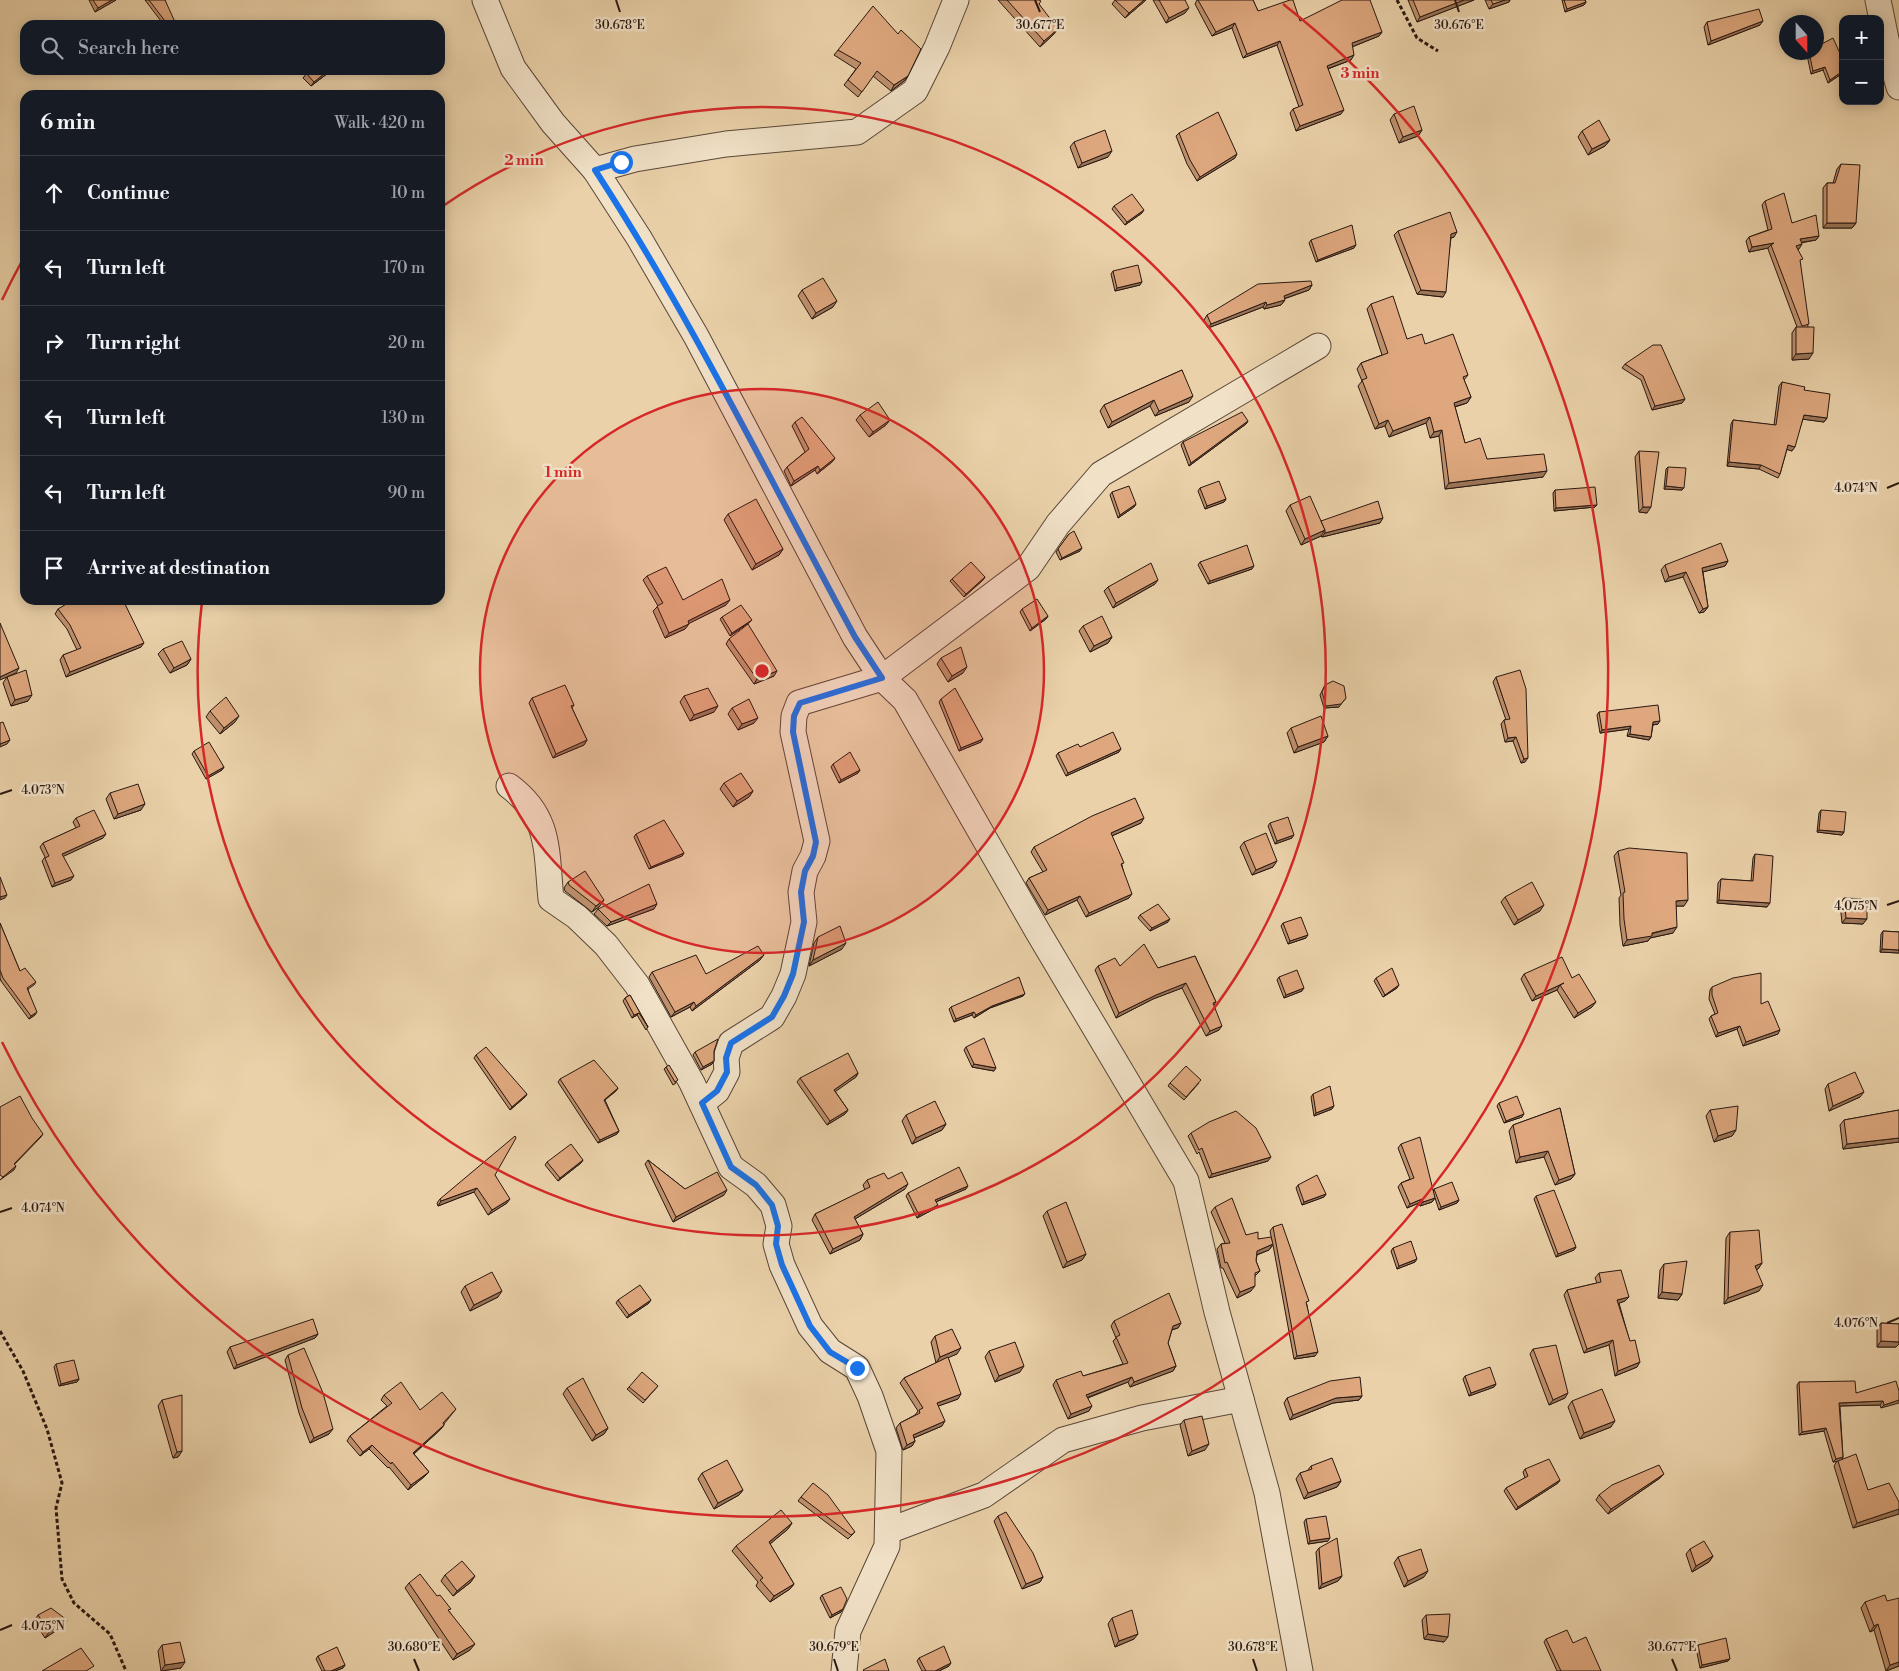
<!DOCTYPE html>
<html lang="en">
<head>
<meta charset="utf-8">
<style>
	body { margin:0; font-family:"Libre Bodoni",serif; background:#20242c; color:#f1f3f6 }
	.controls { position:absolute; right:15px; top:15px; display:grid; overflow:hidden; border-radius:10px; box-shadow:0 2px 12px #0003 }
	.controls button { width:45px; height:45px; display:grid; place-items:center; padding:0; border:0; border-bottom:1px solid #363941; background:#171b24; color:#f1f3f6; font:25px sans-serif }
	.compass { position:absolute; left:1779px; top:15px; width:45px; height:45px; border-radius:50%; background:#171b24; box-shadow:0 2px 12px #0003; rotate:159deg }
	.stop { position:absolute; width:15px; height:15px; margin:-11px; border:4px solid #1a73e8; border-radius:50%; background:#fff }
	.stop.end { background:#1a73e8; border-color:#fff; box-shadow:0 1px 5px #0008 }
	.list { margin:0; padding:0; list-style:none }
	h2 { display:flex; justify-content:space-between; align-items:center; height:65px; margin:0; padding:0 20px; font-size:21px }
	h2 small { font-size:16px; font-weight:400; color:#9ea1a6 }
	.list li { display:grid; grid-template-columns:32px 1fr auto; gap:15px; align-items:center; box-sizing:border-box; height:75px; padding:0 20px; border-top:1px solid #363941 }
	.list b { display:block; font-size:19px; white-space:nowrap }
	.list em { font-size:16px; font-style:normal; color:#9ea1a6 }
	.icon { flex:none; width:28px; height:28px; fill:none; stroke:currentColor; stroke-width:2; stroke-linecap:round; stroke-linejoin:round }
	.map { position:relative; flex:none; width:1899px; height:1671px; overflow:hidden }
	.search { position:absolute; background:#171b24; box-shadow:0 2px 12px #0003; left:20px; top:20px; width:425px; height:55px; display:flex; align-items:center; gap:12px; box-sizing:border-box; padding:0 18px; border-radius:15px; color:#9ea1a6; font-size:19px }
	.panel { position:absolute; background:#171b24; box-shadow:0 2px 12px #0003; left:20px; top:90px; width:425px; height:515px; border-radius:15px }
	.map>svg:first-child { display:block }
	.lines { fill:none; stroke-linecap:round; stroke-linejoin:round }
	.minor-casing { stroke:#584637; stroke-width:27 }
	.path { stroke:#281811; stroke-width:3; stroke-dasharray:4 2.5; stroke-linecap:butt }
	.minor { stroke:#f1e1c7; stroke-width:25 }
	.wall { fill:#bf906c; stroke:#281811 }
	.shaded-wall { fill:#9b7558; stroke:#281811 }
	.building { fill:#dea77e; stroke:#281811 }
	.route { stroke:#1a73e8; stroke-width:6 }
	.ticks { fill:none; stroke:#281811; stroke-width:2 }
	.ring { fill:none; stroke:#d62828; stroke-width:2.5 }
	.ticks-label { font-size:12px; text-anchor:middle; fill:#281811; stroke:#f1e1c7; stroke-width:5; stroke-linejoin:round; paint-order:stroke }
	.centre { fill:#d62828; stroke:#f1e1c7; stroke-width:2.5 }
	.ring-label { font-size:15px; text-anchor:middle; font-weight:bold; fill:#d62828; stroke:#f1e1c7; stroke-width:5; stroke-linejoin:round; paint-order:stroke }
</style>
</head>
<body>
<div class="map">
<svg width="1899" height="1671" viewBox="0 0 1899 1671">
	<rect width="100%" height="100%" fill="#ead1a9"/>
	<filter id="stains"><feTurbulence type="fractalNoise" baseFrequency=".004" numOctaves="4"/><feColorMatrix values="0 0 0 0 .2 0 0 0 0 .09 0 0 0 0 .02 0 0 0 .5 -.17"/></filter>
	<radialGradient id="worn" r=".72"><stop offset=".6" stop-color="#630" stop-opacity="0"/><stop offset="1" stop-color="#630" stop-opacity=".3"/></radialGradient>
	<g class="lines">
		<!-- minor casing -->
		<g class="minor-casing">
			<g id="minor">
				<path d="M485,0L513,68L553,123L595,170L639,238L696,336L855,637L882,678L905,700L1038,932L1186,1181L1217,1312L1267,1493L1300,1671"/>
				<path d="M1878,0L1887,44L1899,87"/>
				<path d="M595,170L635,159L726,144L857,132L915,91L937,47L956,0"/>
				<path d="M509,786C551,817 546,851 551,899L577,917L606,945L637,985L692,1083L731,1167L756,1185L773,1205L779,1226L776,1244L782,1265L810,1326L830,1351L857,1368L870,1396L889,1451L887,1546L848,1631L844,1671"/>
				<path d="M702,1103L717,1091L727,1072L726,1058L731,1043L772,1017L784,996L793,974L804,922L801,892L805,871L813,856L817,841L793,732L794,716L799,703L882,678L1028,568L1058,524L1101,474L1318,346"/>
				<path d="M888,1531L984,1495L1063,1440L1142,1418L1241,1399"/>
			</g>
		</g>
		<!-- path -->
		<g class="path">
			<path d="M1397,0L1417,38L1438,51"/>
			<path d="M0,1331L23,1371L47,1429L62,1483L56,1508L62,1579L74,1603L110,1634L126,1671"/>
		</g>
		<!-- minor -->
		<use href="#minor" class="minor"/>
	</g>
	<!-- wall -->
	<g class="wall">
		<path d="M89,0H116L95,12Z"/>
		<path d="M145,0H165L173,25H164Z"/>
		<path d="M998,0H1039V4L1054,34L1040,47Z"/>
		<path d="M1115,0H1146L1125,18L1112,4Z"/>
		<path d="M1153,0H1185V13L1166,23Z"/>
		<path d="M1197,0H1253L1258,11L1300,21L1382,32L1379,36L1352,47L1351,60L1328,69L1341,114L1296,131L1290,113L1293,109L1299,107L1277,45L1243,58L1232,28L1212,36L1195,4Z"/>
		<path d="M1408,0H1474L1417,22Z"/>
		<path d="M1485,0H1510L1509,2L1489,9Z"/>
		<path d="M1562,0H1585L1586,2L1584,5L1565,12Z"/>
		<path d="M1707,22L1760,25L1708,45L1704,27Z"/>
		<path d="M838,50L908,76L904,81L891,91L873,76L858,97L844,85L856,69L834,55Z"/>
		<path d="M1808,52H1816L1843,60V73L1828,83L1823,70L1811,74L1807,55Z"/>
		<path d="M309,70H332L311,86L303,78Z"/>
		<path d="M1394,114L1422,130L1418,136L1399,143L1390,120Z"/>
		<path d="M1582,131L1610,140L1605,146L1588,155L1578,137Z"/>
		<path d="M1179,133L1235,158L1197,181L1187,164L1176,136Z"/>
		<path d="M1074,142L1108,157L1078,168L1070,147Z"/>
		<path d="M1841,164L1856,223L1852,228H1823V188L1827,183H1833L1837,169Z"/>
		<path d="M1765,201L1792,223L1819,236L1816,240L1801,243L1802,244L1798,249L1800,263L1808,327L1809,359L1792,360V333L1796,327H1797L1768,249V248L1749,252L1746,241L1749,237L1768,230L1762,205Z"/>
		<path d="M1114,206L1142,213L1125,225L1112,209Z"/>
		<path d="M1398,231L1454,237L1451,238L1443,297L1417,294L1394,235Z"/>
		<path d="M1311,240L1354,248L1316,262L1309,243Z"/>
		<path d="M1113,271L1140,285L1115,291L1111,274Z"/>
		<path d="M1312,285L1309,290L1284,299L1285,300L1281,305L1264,309L1263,307L1208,328L1204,320L1207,315Z"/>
		<path d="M802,290L833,307L812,319L798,296Z"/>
		<path d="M1371,304L1407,339L1425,344L1468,375L1464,380L1471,397L1467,403L1455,407L1465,443L1487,459L1543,477L1445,489L1439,436L1430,438L1426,423L1389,437L1385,426L1375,429L1358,386L1362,381L1357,369L1361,363L1382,355L1367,309Z"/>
		<path d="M1625,364L1685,399L1682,403L1652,410L1641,380L1622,368Z"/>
		<path d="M1182,370L1189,402L1155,416L1150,406L1108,428L1100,411L1104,405Z"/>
		<path d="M1782,382L1804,390L1827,418L1824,422L1803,419L1792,451L1787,449L1780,474L1778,478L1759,469L1727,466L1731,424L1733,420L1774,425L1779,386Z"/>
		<path d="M860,415L886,425L869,437L856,420Z"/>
		<path d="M1248,421L1246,424L1189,466L1181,445L1183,442Z"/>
		<path d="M795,422L835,458L832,462L817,474L815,470L791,486L784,471L787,467L805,452L792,426Z"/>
		<path d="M1639,451L1647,513L1639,512L1635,457Z"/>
		<path d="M1668,467L1682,490L1664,489L1666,469Z"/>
		<path d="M1200,488L1226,499L1224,502L1205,509L1198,491Z"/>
		<path d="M1555,490L1595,507L1554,511L1553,493Z"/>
		<path d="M1112,492L1136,504L1134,507L1118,518L1110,495Z"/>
		<path d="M1290,505L1321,521L1380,523L1322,537L1321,536L1301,545L1286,511Z"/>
		<path d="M728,514L783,549L779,555L752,570L724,520Z"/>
		<path d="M1069,534L1080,551L1060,560L1056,552Z"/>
		<path d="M1728,561L1725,566L1703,572L1708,607L1704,612L1699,613L1683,577L1665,582L1661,570L1665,565Z"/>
		<path d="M1200,562L1252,569L1208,584L1198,565Z"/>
		<path d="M647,576L683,600L726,605L689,623L685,629L665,638L653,611L658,606L643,580Z"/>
		<path d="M985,577L983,580L964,597L950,581L952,579Z"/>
		<path d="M1155,584L1113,608L1104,591L1108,587Z"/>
		<path d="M58,609L141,647L66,677L60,660L63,655L77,650L67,629L55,614Z"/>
		<path d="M1022,609L1048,616L1046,619L1030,631L1020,612Z"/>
		<path d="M722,617L750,622L730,636L720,619Z"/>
		<path d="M1083,626L1112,637L1108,643L1090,652L1079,631Z"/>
		<path d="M729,639L774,676L754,684L726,644Z"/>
		<path d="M163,649L191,659L187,665L170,673L158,654Z"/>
		<path d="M941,658L963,673L948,682L937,664Z"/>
		<path d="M7,677L28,701L11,706L3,683Z"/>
		<path d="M1496,677L1525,762L1521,763L1513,741L1505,742L1501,724L1504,720H1506L1493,682Z"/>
		<path d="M1325,685L1339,707L1324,708L1320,695Z"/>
		<path d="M684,696L714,712L690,721L680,702Z"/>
		<path d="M532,698L574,705L572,708L587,740L584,745L553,758L529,703Z"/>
		<path d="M941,699L981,742L959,751L939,702Z"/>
		<path d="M732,708L754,723L738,730L728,714Z"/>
		<path d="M210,711L235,722L220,734L206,717Z"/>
		<path d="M1599,712L1658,724L1653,725L1651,737L1649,740L1627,736L1629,729L1600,733L1597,715Z"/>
		<path d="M1291,728L1328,736L1324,742L1294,753L1287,733Z"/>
		<path d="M1080,747L1119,752L1066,776L1056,756L1058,753Z"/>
		<path d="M194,751L224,767L222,770L206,779L192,754Z"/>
		<path d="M833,764L860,770L858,773L839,783L831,767Z"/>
		<path d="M724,783L753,791L749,797L733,807L720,789Z"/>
		<path d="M110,793L141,810L114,819L106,799Z"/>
		<path d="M1821,810L1844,832L1842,835L1817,832L1819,813Z"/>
		<path d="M76,818L103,838L63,856L71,880L52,887L42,861L45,857L40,847L43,843L76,828L73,822Z"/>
		<path d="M1141,823L1112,836L1122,865L1129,898L1086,917L1077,900L1045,915L1026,883L1029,878L1043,872L1031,852L1034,847Z"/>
		<path d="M1270,823L1292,838L1275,844L1268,826Z"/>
		<path d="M636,834L684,853L682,856L649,869L634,837Z"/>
		<path d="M1244,842L1273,867L1252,875L1240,847Z"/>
		<path d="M1618,851L1684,906H1676L1673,933L1650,938L1648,941L1623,946L1620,925L1619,898L1621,895L1614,856Z"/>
		<path d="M1755,854L1767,907L1717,903L1718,883L1721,879L1751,881L1753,858Z"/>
		<path d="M568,882L600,906L592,912L565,891L564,888Z"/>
		<path d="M1505,897L1540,911L1514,925L1501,902Z"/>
		<path d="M1844,898L1863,924L1842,923L1840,904Z"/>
		<path d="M598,909H654L607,926L594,914Z"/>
		<path d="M1140,915L1168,922L1150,931L1138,918Z"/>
		<path d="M0,923L20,971L36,982L34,985L28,989L35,1015L29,1019L1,981L0,978Z"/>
		<path d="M1283,923L1306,938L1288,944L1281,926Z"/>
		<path d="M1883,931L1899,932V953L1880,952L1881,934Z"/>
		<path d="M818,937L842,949L809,966L814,943Z"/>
		<path d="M1195,956L1216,1002L1214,1005L1219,1030L1206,1036L1182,988L1153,999L1116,1018L1095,970L1098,966H1120L1158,968Z"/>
		<path d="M760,960L692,1011L690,1007L671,1017L649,977L652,972L706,974Z"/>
		<path d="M1524,974L1572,978L1592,1007L1574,1018L1557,990L1532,1001L1521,979Z"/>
		<path d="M1279,977L1302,991L1284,998L1277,980Z"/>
		<path d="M1376,978L1397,988L1383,997L1374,981Z"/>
		<path d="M1712,987L1761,1004L1778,1034L1743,1046L1737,1029L1716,1037L1709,1019L1711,1016L1715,1014L1709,999L1710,990Z"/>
		<path d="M630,995L648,1027L646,1030L637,1015L632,1018L623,1001L625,998Z"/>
		<path d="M1023,996L990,1008L974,1018L972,1015L954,1022L949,1009L951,1007Z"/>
		<path d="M966,1047L994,1071L972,1067L964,1050Z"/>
		<path d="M714,1051V1061L712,1064L701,1070L693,1055L695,1052Z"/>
		<path d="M476,1055L527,1094L525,1097L510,1110L474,1058Z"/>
		<path d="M666,1067L676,1083L673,1085L664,1069Z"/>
		<path d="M858,1073L856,1077L835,1091L848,1110L845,1114L827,1125L797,1082L800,1078Z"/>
		<path d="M560,1079L618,1088L616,1091L605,1100L619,1131L617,1134L598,1143L558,1082Z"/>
		<path d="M1170,1083H1199L1184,1100L1168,1086Z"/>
		<path d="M1828,1084L1860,1097L1829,1111L1825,1089Z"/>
		<path d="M1313,1094L1332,1109L1314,1116L1311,1097Z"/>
		<path d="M1499,1103L1522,1117L1504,1123L1497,1106Z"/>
		<path d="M1560,1108L1575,1174L1571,1179L1555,1185L1544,1157L1516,1163L1509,1131L1513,1125Z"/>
		<path d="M1710,1110L1736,1130L1732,1136L1714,1142L1706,1116Z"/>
		<path d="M1899,1110V1142L1843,1149L1840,1125L1844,1120Z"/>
		<path d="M906,1115L946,1124L942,1130L912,1144L902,1121Z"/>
		<path d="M1191,1133L1268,1161L1209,1178L1199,1152L1197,1154L1188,1136Z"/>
		<path d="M1401,1144L1433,1191L1434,1189L1459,1200L1457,1203L1439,1210L1435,1198L1432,1202L1420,1206L1419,1203L1407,1208L1398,1187L1401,1183L1410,1179L1398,1148Z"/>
		<path d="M583,1160L581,1163L558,1181L545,1165L547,1162Z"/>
		<path d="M648,1160L685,1189L724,1195L673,1222L645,1164Z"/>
		<path d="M495,1175L507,1203L488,1215L474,1192L438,1206L437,1203L440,1199Z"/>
		<path d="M888,1179L905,1189L855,1219L863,1234L860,1240L830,1254L812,1220L815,1214L865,1190L863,1185L867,1180Z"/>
		<path d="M1298,1185L1326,1194L1324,1197L1302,1205L1296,1188Z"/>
		<path d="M966,1189L936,1202V1208L917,1218L906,1196L908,1193Z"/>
		<path d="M1536,1196L1576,1247L1574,1250L1556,1257L1534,1199Z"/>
		<path d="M1215,1207L1246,1235L1258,1239L1272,1241L1270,1231L1273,1227L1307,1305L1315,1356L1294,1359L1273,1245L1269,1250L1257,1255L1256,1261L1260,1271L1255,1276L1251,1291L1237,1298L1223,1268H1221L1217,1249L1221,1244L1225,1243L1211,1212Z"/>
		<path d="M1047,1211L1086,1254L1082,1260L1063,1268L1043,1216Z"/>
		<path d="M1730,1232L1762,1263L1758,1269H1756L1759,1291L1724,1304L1726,1238Z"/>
		<path d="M1393,1248L1415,1262L1397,1269L1391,1251Z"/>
		<path d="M1664,1264L1682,1294L1678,1300L1658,1298L1660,1270Z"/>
		<path d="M1599,1273L1629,1297L1625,1301L1619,1303L1637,1367L1615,1376L1609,1345L1584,1353L1564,1295L1567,1290L1597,1283L1595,1278Z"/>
		<path d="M465,1286L498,1297L470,1311L461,1292Z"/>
		<path d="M618,1300L649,1303L627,1318L616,1303Z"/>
		<path d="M1114,1321L1181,1323L1178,1328L1172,1330L1168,1343L1176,1366L1173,1371L1130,1387L1128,1382L1088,1398L1089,1411L1068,1419L1053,1385L1056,1380L1083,1376L1123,1364L1113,1341L1116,1338L1111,1326Z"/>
		<path d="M1881,1323L1899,1324V1344L1896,1347H1877V1329Z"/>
		<path d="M318,1334L315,1338L234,1369L227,1352L230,1347Z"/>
		<path d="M935,1336L957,1354L948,1357L958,1399L938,1406L942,1426L914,1438L915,1441L912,1446L903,1450L896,1428L900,1423L915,1415L918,1411L900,1383L904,1378L936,1363L931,1342Z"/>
		<path d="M1533,1349L1565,1398L1549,1405L1530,1354Z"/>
		<path d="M989,1351L1020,1372L995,1382L985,1357Z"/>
		<path d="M288,1355L329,1434L310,1443L299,1413L285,1360Z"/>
		<path d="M56,1364L79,1379L77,1382L59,1386L54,1367Z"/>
		<path d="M1465,1376L1496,1384L1494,1387L1469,1396L1463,1379Z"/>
		<path d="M1799,1382L1856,1393L1899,1391L1881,1408L1880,1405L1840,1406L1843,1457L1842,1460L1868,1490L1899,1514L1853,1528L1834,1466L1837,1461L1833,1462L1824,1431L1799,1435L1797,1385Z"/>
		<path d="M658,1386L643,1403L627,1389L629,1387Z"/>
		<path d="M567,1388L608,1428L604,1434L592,1441L563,1394Z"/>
		<path d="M384,1395L420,1410L456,1409L444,1424V1425L441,1429L414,1454L429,1472L425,1476L408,1490L389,1467L388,1468L369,1449L360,1456L347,1441L350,1436L387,1406L381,1400Z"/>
		<path d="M1362,1396L1359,1400L1333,1403L1290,1420L1284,1403L1287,1398Z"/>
		<path d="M162,1400L182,1451L178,1457L173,1458L158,1406Z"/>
		<path d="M1572,1401L1611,1427L1580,1439L1568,1407Z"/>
		<path d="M1184,1420L1205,1450L1188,1456L1180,1425Z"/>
		<path d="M1311,1466L1341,1481L1337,1487L1304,1499L1296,1479L1300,1473L1307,1471Z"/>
		<path d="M1525,1469L1560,1480L1558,1483L1516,1510L1504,1491L1506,1488L1525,1478L1523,1472Z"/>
		<path d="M702,1473L743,1490L739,1495L714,1509L698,1479Z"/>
		<path d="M1664,1474L1660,1478L1608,1514L1596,1500L1599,1495Z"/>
		<path d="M801,1497L855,1532L848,1539L798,1501Z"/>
		<path d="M998,1516L1043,1577L1040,1582L1022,1589L994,1521Z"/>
		<path d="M1306,1519L1328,1541L1308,1544L1304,1522Z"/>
		<path d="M792,1523L788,1529L770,1544L794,1584L790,1589L770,1602L756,1586L758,1582L732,1551L736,1546Z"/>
		<path d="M1319,1548L1342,1576L1338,1581L1319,1589L1316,1552Z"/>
		<path d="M1690,1549L1713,1556L1709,1562L1692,1572L1686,1554Z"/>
		<path d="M1398,1557L1424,1577L1404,1587L1394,1563Z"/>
		<path d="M445,1575L471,1582L453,1596L441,1581Z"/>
		<path d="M409,1583L449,1611L470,1650L453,1660L405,1588Z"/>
		<path d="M822,1595L841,1612L830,1618L820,1598Z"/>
		<path d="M1887,1601L1899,1666L1886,1671L1874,1630L1870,1632L1861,1608L1865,1602Z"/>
		<path d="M38,1615L67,1620L63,1626L45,1638L34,1621Z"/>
		<path d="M1426,1615L1444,1642L1424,1639L1422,1620Z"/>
		<path d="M1112,1618L1134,1639L1115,1647L1108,1624Z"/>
		<path d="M1546,1639L1573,1643L1601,1671H1557L1544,1642Z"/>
		<path d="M162,1645L181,1668L161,1671L158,1651Z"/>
		<path d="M1698,1645L1728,1661L1700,1668L1696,1648Z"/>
		<path d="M318,1656L345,1665L343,1668L335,1671H322L316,1659Z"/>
		<path d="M919,1658L949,1666L939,1671H922L917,1661Z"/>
	</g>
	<!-- shaded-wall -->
	<g class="shaded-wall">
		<path d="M112,0H116L95,12L98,8Z"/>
		<path d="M1144,0H1146L1125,18L1129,13Z"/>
		<path d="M1464,0H1474L1417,22L1420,17Z"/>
		<path d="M1505,0H1510L1509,2L1489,9L1493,4Z"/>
		<path d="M1586,2L1584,5L1565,12L1567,9Z"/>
		<path d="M1189,8L1185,13L1166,23L1169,18Z"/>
		<path d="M1763,21L1760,25L1708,45L1711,41Z"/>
		<path d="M1235,23L1232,28L1212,36L1216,32Z"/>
		<path d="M1058,29L1054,34L1040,47L1044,41Z"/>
		<path d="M1382,32L1379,36L1349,48L1352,43Z"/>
		<path d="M1280,41L1277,45L1243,58L1247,54Z"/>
		<path d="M1354,55L1351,60L1324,70L1327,66Z"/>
		<path d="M1825,67L1823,70L1811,74L1813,71Z"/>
		<path d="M329,70H332L311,86L314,82Z"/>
		<path d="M1843,71V73L1828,83L1830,80Z"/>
		<path d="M908,76L904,81L891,91L894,85Z"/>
		<path d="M1344,110L1341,114L1296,131L1300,126Z"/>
		<path d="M1422,130L1418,136L1399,143L1403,137Z"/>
		<path d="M1610,140L1605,146L1588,155L1592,149Z"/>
		<path d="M1112,151L1108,157L1078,168L1082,163Z"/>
		<path d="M1237,154L1235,158L1197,181L1200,177Z"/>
		<path d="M1144,210L1142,213L1125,225L1127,222Z"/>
		<path d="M1827,223H1856L1852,228H1823Z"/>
		<path d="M1457,232L1454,237L1447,239L1451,234Z"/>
		<path d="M1819,236L1816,240L1797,243L1800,239Z"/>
		<path d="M1774,243L1771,245L1768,248L1749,252L1752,247Z"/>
		<path d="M1802,244L1799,249L1793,250L1796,246Z"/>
		<path d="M1356,245L1354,248L1316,262L1318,260Z"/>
		<path d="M1142,282L1140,285L1115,291L1117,288Z"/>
		<path d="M1312,285L1309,290L1280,300L1284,296Z"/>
		<path d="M1421,290L1446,292L1443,297L1417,294Z"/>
		<path d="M1285,300L1281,305L1264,309L1267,305Z"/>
		<path d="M837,301L833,307L812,319L816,313Z"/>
		<path d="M1266,302L1263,307L1208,328L1211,324Z"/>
		<path d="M1813,353L1809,359L1792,360L1796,354Z"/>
		<path d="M1193,396L1189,402L1155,416L1159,411Z"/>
		<path d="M1471,397L1467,403L1450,408L1454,403Z"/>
		<path d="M1685,399L1682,403L1652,410L1655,406Z"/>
		<path d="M1154,400L1150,406L1108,428L1112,422Z"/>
		<path d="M1804,415L1827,418L1824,422L1801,419Z"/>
		<path d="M1430,417L1426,423L1389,437L1393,431Z"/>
		<path d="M890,420L886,425L869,437L873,432Z"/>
		<path d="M1388,420L1385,426L1375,429L1379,424Z"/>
		<path d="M1248,421L1246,424L1189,466L1191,463Z"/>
		<path d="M1442,430L1439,436L1430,438L1434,432Z"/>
		<path d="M1788,445L1795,447L1792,451L1785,449Z"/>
		<path d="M835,458L832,462L817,474L820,470Z"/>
		<path d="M1729,462L1761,465L1759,469L1727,466Z"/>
		<path d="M818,466L815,470L791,486L794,481Z"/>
		<path d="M1547,471L1543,477L1445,489L1449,483Z"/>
		<path d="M1666,486L1684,488L1682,490L1664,489Z"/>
		<path d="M1226,499L1224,502L1205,509L1207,506Z"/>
		<path d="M1136,504L1134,507L1118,518L1120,515Z"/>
		<path d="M1597,505L1595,507L1554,511L1556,508Z"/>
		<path d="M1643,507H1651L1647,513L1639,512Z"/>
		<path d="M1383,518L1380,523L1322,537L1325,533Z"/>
		<path d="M1325,530L1321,536L1301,545L1305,539Z"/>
		<path d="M1082,548L1080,551L1060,560L1062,558Z"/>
		<path d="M783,549L779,555L752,570L756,564Z"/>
		<path d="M1728,561L1725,566L1699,573L1702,568Z"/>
		<path d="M1254,566L1252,569L1208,584L1210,581Z"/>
		<path d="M1686,572L1683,577L1665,582L1669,577Z"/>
		<path d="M985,577L983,580L964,597L966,594Z"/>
		<path d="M1158,580L1155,584L1113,608L1116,603Z"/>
		<path d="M730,600L726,605L684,626L688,621Z"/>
		<path d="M1708,607L1704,612L1699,613L1703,609Z"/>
		<path d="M1048,616L1046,619L1030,631L1032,628Z"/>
		<path d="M752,620L750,622L730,636L732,633Z"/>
		<path d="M689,624L685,629L665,638L669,633Z"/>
		<path d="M1112,637L1108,643L1090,652L1094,646Z"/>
		<path d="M144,643L141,647L66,677L70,672Z"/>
		<path d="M191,659L187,665L170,673L174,668Z"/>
		<path d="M967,667L963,673L948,682L952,676Z"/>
		<path d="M19,668L16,673L0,680V677Z"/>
		<path d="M777,671L774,676L754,684L757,679Z"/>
		<path d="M32,695L28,701L11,706L15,700Z"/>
		<path d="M1346,698L1339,707L1324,708L1326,706Z"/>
		<path d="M718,706L714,712L690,721L694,715Z"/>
		<path d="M239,716L235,722L220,734L224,728Z"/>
		<path d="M758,718L754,723L738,730L742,724Z"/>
		<path d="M1660,721L1658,724L1651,725L1653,722Z"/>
		<path d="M1631,726L1629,729L1600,733L1602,730Z"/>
		<path d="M1630,734L1651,737L1649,740L1627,736Z"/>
		<path d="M1328,736L1324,742L1294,753L1298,747Z"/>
		<path d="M1516,737L1513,741L1505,742L1508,738Z"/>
		<path d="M983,739L981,742L959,751L961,748Z"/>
		<path d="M10,740L7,744L0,747V744Z"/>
		<path d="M587,740L584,745L553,758L556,754Z"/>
		<path d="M1121,749L1119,752L1066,776L1068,773Z"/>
		<path d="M1528,758L1525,762L1521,763L1524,759Z"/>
		<path d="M224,767L222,770L206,779L208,776Z"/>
		<path d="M860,770L858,773L839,783L841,780Z"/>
		<path d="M753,791L749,797L733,807L737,801Z"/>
		<path d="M145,804L141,810L114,819L118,814Z"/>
		<path d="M1144,818L1141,823L1107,838L1111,833Z"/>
		<path d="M1819,830L1844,832L1842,835L1817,832Z"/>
		<path d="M106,834L103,838L60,858L62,854Z"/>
		<path d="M1294,835L1292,838L1275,844L1277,841Z"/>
		<path d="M684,853L682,856L649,869L651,867Z"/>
		<path d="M1277,861L1273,867L1252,875L1256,870Z"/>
		<path d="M74,876L71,880L52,887L55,883Z"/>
		<path d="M1132,894L1129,898L1086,917L1089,913Z"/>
		<path d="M7,895L5,898L0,900V897Z"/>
		<path d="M1080,896L1077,900L1045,915L1048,910Z"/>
		<path d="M604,900L600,906L592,912L596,906Z"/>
		<path d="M1688,900L1684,906H1672L1676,901Z"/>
		<path d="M1719,900L1770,903L1767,907L1717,903Z"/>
		<path d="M657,904L654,909L607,926L611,922Z"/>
		<path d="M1544,905L1540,911L1514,925L1518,920Z"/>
		<path d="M1846,918L1867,919L1863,924L1842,923Z"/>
		<path d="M1170,919L1168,922L1150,931L1152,928Z"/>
		<path d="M1677,927L1673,933L1650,938L1648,941L1623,946L1627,940Z"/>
		<path d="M1308,935L1306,938L1288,944L1290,941Z"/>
		<path d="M846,943L842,949L809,966L813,960Z"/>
		<path d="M1882,949L1899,950V953L1880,952Z"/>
		<path d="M764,955L760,960L692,1011L696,1006Z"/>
		<path d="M1186,983L1182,988L1153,999L1116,1018L1119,1013L1156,995Z"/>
		<path d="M1564,983L1560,985L1557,990L1532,1001L1536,996Z"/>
		<path d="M1399,985L1397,988L1383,997L1385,995Z"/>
		<path d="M1304,988L1302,991L1284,998L1286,995Z"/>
		<path d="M1025,994L1023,996L990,1008L974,1018L976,1015L992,1006Z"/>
		<path d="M694,1002L690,1007L671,1017L675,1012Z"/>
		<path d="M1596,1002L1592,1007L1574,1018L1578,1013Z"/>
		<path d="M37,1012L35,1015L29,1019L31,1016Z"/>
		<path d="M974,1012L972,1015L954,1022L956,1019Z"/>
		<path d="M639,1013L637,1015L632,1018L634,1015Z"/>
		<path d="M1222,1026L1219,1030L1206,1036L1210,1031Z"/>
		<path d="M1740,1026L1737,1029L1716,1037L1718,1033Z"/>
		<path d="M1780,1030L1778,1034L1743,1046L1746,1042Z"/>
		<path d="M714,1061L712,1064L701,1070L703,1067Z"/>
		<path d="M974,1064L996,1068L994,1071L972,1067Z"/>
		<path d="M858,1073L856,1077L832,1094L834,1090Z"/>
		<path d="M618,1088L616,1091L602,1102L604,1100Z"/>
		<path d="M1864,1092L1860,1097L1829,1111L1833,1106Z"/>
		<path d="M527,1094L525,1097L510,1110L512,1107Z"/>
		<path d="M1334,1106L1332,1109L1314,1116L1316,1113Z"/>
		<path d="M848,1110L845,1114L827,1125L830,1121Z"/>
		<path d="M1524,1114L1522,1117L1504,1123L1506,1121Z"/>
		<path d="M946,1124L942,1130L912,1144L916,1138Z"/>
		<path d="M1736,1130L1732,1136L1714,1142L1718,1136Z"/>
		<path d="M619,1131L617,1134L598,1143L600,1140Z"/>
		<path d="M43,1134L41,1137L12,1167L14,1164Z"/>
		<path d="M1899,1138V1142L1843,1149L1847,1144Z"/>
		<path d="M1548,1151L1544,1157L1516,1163L1520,1157Z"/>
		<path d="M1271,1157L1268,1161L1209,1178L1212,1174Z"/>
		<path d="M583,1160L581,1163L558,1181L560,1178Z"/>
		<path d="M16,1166L14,1170L0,1180L3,1177Z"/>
		<path d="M1575,1174L1571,1179L1555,1185L1559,1180Z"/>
		<path d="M908,1184L905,1189L850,1222L854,1217Z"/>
		<path d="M968,1186L966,1189L933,1203L935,1200Z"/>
		<path d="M477,1188L474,1192L438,1206L441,1201Z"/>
		<path d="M727,1190L724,1195L673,1222L676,1217Z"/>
		<path d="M1326,1194L1324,1197L1302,1205L1304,1202Z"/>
		<path d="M1435,1198L1432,1202L1420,1206L1423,1202Z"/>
		<path d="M510,1199L507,1203L488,1215L492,1210Z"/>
		<path d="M1422,1199L1419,1203L1407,1208L1410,1204Z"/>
		<path d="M1459,1200L1457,1203L1439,1210L1441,1207Z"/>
		<path d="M938,1205L936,1208L917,1218L919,1215Z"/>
		<path d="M863,1234L860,1240L830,1254L833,1249Z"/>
		<path d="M1273,1244L1269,1250L1253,1256L1257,1251Z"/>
		<path d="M1576,1247L1574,1250L1556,1257L1558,1254Z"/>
		<path d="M1086,1254L1082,1260L1063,1268L1067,1262Z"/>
		<path d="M1417,1259L1415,1262L1397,1269L1399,1266Z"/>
		<path d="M1762,1263L1758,1269L1751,1272L1755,1266Z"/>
		<path d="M1763,1285L1759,1291L1724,1304L1728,1298Z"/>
		<path d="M1255,1286L1251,1291L1237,1298L1240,1292Z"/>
		<path d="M502,1291L498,1297L470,1311L474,1305Z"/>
		<path d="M1662,1292L1682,1294L1678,1300L1658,1298Z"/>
		<path d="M1629,1297L1625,1301L1614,1305L1617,1300Z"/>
		<path d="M651,1300L649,1303L627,1318L629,1315Z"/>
		<path d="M1181,1323L1178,1328L1170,1330L1173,1326Z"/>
		<path d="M318,1334L315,1338L234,1369L237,1365Z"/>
		<path d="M1613,1340L1609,1345L1584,1353L1587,1349Z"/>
		<path d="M1881,1341L1899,1342V1344L1896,1347H1877Z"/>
		<path d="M961,1348L957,1354L936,1363L940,1357Z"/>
		<path d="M1318,1352L1315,1356L1294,1359L1297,1356Z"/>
		<path d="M1640,1362L1637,1367L1615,1376L1618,1371Z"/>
		<path d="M1024,1366L1020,1372L995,1382L999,1376Z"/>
		<path d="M1176,1366L1173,1371L1130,1387L1134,1382Z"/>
		<path d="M1132,1377L1128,1382L1083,1399L1086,1395Z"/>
		<path d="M79,1379L77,1382L59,1386L61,1384Z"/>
		<path d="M1496,1384L1494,1387L1469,1396L1471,1393Z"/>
		<path d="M1568,1393L1565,1398L1549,1405L1553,1400Z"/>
		<path d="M961,1394L958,1399L933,1408L937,1403Z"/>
		<path d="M1362,1396L1359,1400L1333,1403L1290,1420L1293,1415L1336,1398Z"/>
		<path d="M1899,1400V1403L1881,1408L1884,1405Z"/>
		<path d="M1883,1401L1880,1405L1837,1406L1839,1403Z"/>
		<path d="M1092,1406L1089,1411L1068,1419L1071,1414Z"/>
		<path d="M945,1421L942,1426L909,1440L913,1435Z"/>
		<path d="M1615,1421L1611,1427L1580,1439L1584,1433Z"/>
		<path d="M444,1425L441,1429L410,1457L413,1453Z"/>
		<path d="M608,1428L604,1434L592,1441L596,1435Z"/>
		<path d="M1826,1428L1824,1431L1799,1435L1802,1432Z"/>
		<path d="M333,1429L329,1434L310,1443L314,1438Z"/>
		<path d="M915,1441L912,1446L903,1450L907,1445Z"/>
		<path d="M1209,1444L1205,1450L1188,1456L1192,1451Z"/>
		<path d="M372,1445L369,1449L360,1456L363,1452Z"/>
		<path d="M182,1451L178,1457L173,1458L177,1452Z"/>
		<path d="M1843,1457L1841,1461L1833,1462L1836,1459Z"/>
		<path d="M429,1472L425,1476L408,1490L411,1485Z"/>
		<path d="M1664,1474L1660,1478L1608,1514L1611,1509Z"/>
		<path d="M1560,1480L1558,1483L1516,1510L1518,1507Z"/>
		<path d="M1341,1481L1337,1487L1304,1499L1308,1493Z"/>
		<path d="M743,1490L739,1495L714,1509L718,1503Z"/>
		<path d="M1899,1509V1514L1853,1528L1857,1523Z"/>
		<path d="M792,1523L788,1529L765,1548L769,1542Z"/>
		<path d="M1330,1538L1328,1541L1308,1544L1310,1541Z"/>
		<path d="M1713,1556L1709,1562L1692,1572L1696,1566Z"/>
		<path d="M1428,1571L1424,1577L1404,1587L1408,1581Z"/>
		<path d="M475,1576L471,1582L453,1596L457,1591Z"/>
		<path d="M1342,1576L1338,1581L1319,1589L1322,1584Z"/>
		<path d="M1043,1577L1040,1582L1022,1589L1026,1584Z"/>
		<path d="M794,1584L790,1589L770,1602L774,1596Z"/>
		<path d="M843,1609L841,1612L830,1618L832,1615Z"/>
		<path d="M67,1620L63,1626L45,1638L49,1632Z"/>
		<path d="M1878,1624L1874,1630L1870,1632L1874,1626Z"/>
		<path d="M1138,1634L1134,1639L1115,1647L1119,1641Z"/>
		<path d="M1428,1634L1448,1637L1444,1642L1424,1639Z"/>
		<path d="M475,1644L470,1650L453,1660L457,1654Z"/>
		<path d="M1730,1659L1728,1661L1700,1668L1702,1665Z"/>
		<path d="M185,1662L181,1668L161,1671L165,1665Z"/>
		<path d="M1899,1662V1666L1886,1671L1890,1665Z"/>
		<path d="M951,1663L949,1666L939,1671H935Z"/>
		<path d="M345,1665L343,1668L335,1671H331Z"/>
	</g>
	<!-- building -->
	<g class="building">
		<path d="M93,0H112L98,8Z"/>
		<path d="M149,0H165L175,22L170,25H168Z"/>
		<path d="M1007,0H1039L1041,1L1039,4L1058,29L1044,41Z"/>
		<path d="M1115,0H1144L1129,13Z"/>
		<path d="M1159,0H1185L1189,8L1169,18Z"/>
		<path d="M1198,0H1253L1258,11L1290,0H1293L1300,21L1342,0H1370L1382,32L1352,43L1354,55L1327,66L1344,110L1300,126L1293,109L1303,105L1280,41L1247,54L1235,23L1216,32Z"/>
		<path d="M1413,0H1464L1420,17Z"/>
		<path d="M1491,0H1505L1493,4Z"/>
		<path d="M1564,0H1585L1586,2L1567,9Z"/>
		<path d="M873,6L898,34L901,30L921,49L908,76L894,85L877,71L862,92L848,80L861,63L838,50Z"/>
		<path d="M1759,9L1763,21L1711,41L1707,22Z"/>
		<path d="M1833,38L1843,60V71L1830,80L1825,67L1813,71L1809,52H1816V47Z"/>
		<path d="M309,70H329L314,82L306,73Z"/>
		<path d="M1414,106L1422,130L1403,137L1394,114Z"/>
		<path d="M1218,112L1237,154L1200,177L1190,160L1179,133Z"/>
		<path d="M1599,120L1610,140L1592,149L1582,131Z"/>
		<path d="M1105,130L1112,151L1082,163L1074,142Z"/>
		<path d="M1841,164L1860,165L1856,223H1827V183H1835Z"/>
		<path d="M1784,193L1792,223L1816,215L1819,236L1800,239L1802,244L1796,246L1803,259L1800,260L1809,324L1802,326L1771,245L1774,243L1752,247L1749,237L1772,229L1765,201Z"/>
		<path d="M1132,194L1144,210L1127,222L1114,206Z"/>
		<path d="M1450,212L1457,232L1451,234L1446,292L1421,290L1398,231Z"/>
		<path d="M1352,225L1356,245L1318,260L1311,240Z"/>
		<path d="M1138,265L1142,282L1117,288L1113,271Z"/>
		<path d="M823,278L837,301L816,313L802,290Z"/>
		<path d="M1311,281L1312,285L1284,296L1285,300L1267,305L1266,302L1211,324L1207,315L1258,284Z"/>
		<path d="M1393,296L1407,339L1422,334L1425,344L1453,334L1468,375L1463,377L1471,397L1454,403L1465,443L1480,438L1487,459L1544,454L1547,471L1449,483L1442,430L1434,432L1430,417L1393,431L1388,420L1379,424L1362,380L1367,378L1361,363L1388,353L1371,304Z"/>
		<path d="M1796,327H1814L1813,353L1796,354Z"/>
		<path d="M1653,345H1661L1685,399L1655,406L1643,376L1625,364Z"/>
		<path d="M1182,370L1193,396L1159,411L1154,400L1112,422L1104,405Z"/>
		<path d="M1782,382L1805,387L1804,390L1830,394L1827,418L1804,415L1795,447L1788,445L1780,474L1761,465L1729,462L1733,420L1776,425Z"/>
		<path d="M878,402L890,420L873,432L860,415Z"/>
		<path d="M1242,412L1248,421L1191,463L1183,442Z"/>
		<path d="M802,417L835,458L820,470L818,466L794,481L787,467L809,449L795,422Z"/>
		<path d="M1639,451L1659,452L1651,507H1643Z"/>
		<path d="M1668,467L1686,468L1684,488L1666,486Z"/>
		<path d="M1219,481L1226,499L1207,506L1200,488Z"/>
		<path d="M1129,486L1136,504L1120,515L1112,492Z"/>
		<path d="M1595,487L1597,505L1556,508L1555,490Z"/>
		<path d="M1310,496L1325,530L1305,539L1290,505Z"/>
		<path d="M756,499L783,549L756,564L728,514Z"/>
		<path d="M1378,501L1383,518L1325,533V530L1321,521Z"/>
		<path d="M1074,531L1082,548L1062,558L1058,549L1069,534Z"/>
		<path d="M1721,543L1728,561L1702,568L1708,607L1703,609L1686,572L1669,577L1665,565Z"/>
		<path d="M1247,545L1254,566L1210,581L1200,562Z"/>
		<path d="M971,562L985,577L966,594L952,579Z"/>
		<path d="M1151,563L1158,580L1116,603L1108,587Z"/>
		<path d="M666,567L683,600L722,579L730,600L688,621L689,624L669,633L657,606L663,603L647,576Z"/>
		<path d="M1037,599L1048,616L1032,628L1022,609Z"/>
		<path d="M73,600H123L144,643L70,672L63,655L81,648L70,625L58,609Z"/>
		<path d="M741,605L752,620L732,633L722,617Z"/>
		<path d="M1102,616L1112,637L1094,646L1083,626Z"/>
		<path d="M0,623L19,668L0,677Z"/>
		<path d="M748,624L777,671L757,679L729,639Z"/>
		<path d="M182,641L191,659L174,668L163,649Z"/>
		<path d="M961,647L967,667L952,676L941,658Z"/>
		<path d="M26,670L32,695L15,700L7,677Z"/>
		<path d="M1520,670L1526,689L1528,758L1524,759L1516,737L1508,738L1504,720L1510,719L1496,677Z"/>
		<path d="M1333,681L1344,686L1346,698L1341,704L1326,706L1322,692L1325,685Z"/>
		<path d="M565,685L574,705L571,706L587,740L556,754L532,698Z"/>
		<path d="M708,688L718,706L694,715L684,696Z"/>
		<path d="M955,688L983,739L961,748L941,699Z"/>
		<path d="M226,697L239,716L224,728L210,711Z"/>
		<path d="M749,699L758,718L742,724L732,708Z"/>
		<path d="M1658,705L1660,721L1653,722L1651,737L1630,734L1631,726L1602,730L1599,712Z"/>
		<path d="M1321,716L1328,736L1298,747L1291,728Z"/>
		<path d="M3,722L10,740L0,744V723Z"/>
		<path d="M1113,732L1121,749L1068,773L1058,753L1078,744L1080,747Z"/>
		<path d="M209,742L224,767L208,776L194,751Z"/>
		<path d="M850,752L860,770L841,780L833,764Z"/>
		<path d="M741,773L753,791L737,801L724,783Z"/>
		<path d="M138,784L145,804L118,814L110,793Z"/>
		<path d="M1135,798L1144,818L1111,833L1124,863L1121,864L1132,894L1089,913L1080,896L1048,910L1029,878L1047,870L1034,847L1092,816Z"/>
		<path d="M94,810L106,834L62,854L74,876L55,883L45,858L49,856L43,843L80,826L76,818Z"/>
		<path d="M1821,810L1846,812L1844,832L1819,830Z"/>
		<path d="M1288,817L1294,835L1277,841L1270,823Z"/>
		<path d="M664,820L684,853L651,867L636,834Z"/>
		<path d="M1266,833L1277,861L1256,870L1244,842Z"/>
		<path d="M1629,848L1687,853L1688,900L1676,901L1677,927L1652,933V936L1627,940L1624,919L1623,893L1625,892L1618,851Z"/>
		<path d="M1755,854L1773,856L1770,903L1719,900L1721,879L1753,881Z"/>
		<path d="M585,871L604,900L596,906L569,885L568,882Z"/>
		<path d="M0,877L7,895L0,897Z"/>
		<path d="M1532,882L1544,905L1518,920L1505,897Z"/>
		<path d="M649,884L657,904L611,922L598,909Z"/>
		<path d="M1844,898L1867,899V919L1846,918Z"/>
		<path d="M1158,904L1170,919L1152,928L1140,915Z"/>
		<path d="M1301,917L1308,935L1290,941L1283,923Z"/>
		<path d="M0,923L20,971L25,968L36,982L27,988L37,1012L31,1016L3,978L0,970Z"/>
		<path d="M840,926L846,943L813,960L818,937Z"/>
		<path d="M1883,931L1899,932V950L1882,949Z"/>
		<path d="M1144,944L1158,968L1195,956L1216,1002L1213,1003L1222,1026L1210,1031L1186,983L1156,995L1119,1013L1098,966L1115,958L1120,966Z"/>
		<path d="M758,946L764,955L696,1006L694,1002L675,1012L652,972L696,955L706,974Z"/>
		<path d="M1562,957L1572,978L1579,974L1596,1002L1578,1013L1560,985L1564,983L1536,996L1524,974Z"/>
		<path d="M1392,968L1399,985L1385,995L1376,978Z"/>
		<path d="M1297,970L1304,988L1286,995L1279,977Z"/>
		<path d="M1761,973V1004L1768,1001L1780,1030L1746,1042L1740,1026L1718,1033L1711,1016L1718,1013L1712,995V987L1733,978Z"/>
		<path d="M1019,977L1025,994L992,1006L976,1015L974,1012L956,1019L951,1007Z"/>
		<path d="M630,995L648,1027L639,1013L634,1015L625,998Z"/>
		<path d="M984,1038L996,1068L974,1064L966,1047Z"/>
		<path d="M718,1039L714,1051V1061L703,1067L695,1052Z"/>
		<path d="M486,1047L527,1094L512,1107L476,1055Z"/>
		<path d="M848,1053L858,1073L834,1090L848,1110L830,1121L800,1078Z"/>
		<path d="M594,1060L618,1088L604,1100L619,1131L600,1140L560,1079Z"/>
		<path d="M669,1065L678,1080L675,1082L666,1067Z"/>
		<path d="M1186,1066L1201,1080L1186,1097L1170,1083Z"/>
		<path d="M1855,1072L1864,1092L1833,1106L1828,1084Z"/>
		<path d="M1330,1086L1334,1106L1316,1113L1313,1094Z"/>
		<path d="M20,1096L32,1118L43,1134L14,1164L16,1166L3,1177L0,1175V1107Z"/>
		<path d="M1517,1096L1524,1114L1506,1121L1499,1103Z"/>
		<path d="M935,1101L946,1124L916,1138L906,1115Z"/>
		<path d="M1738,1106L1736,1130L1718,1136L1710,1110Z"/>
		<path d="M1560,1108L1575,1174L1559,1180L1548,1151L1520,1157L1513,1125Z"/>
		<path d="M1899,1110V1138L1847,1144L1844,1120Z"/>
		<path d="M1236,1111L1256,1128L1271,1157L1212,1174L1202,1148L1199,1150L1191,1133L1209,1122Z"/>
		<path d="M515,1136L516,1138L495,1175L510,1199L492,1210L477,1188L441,1201L440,1199Z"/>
		<path d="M1420,1137L1435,1198L1423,1202L1422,1199L1410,1204L1401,1183L1414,1178L1401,1144Z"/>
		<path d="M571,1144L583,1160L560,1178L547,1162Z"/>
		<path d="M648,1160L685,1189L717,1172L727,1190L676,1217Z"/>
		<path d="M959,1167L968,1186L935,1200L938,1205L919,1215L908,1193Z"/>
		<path d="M902,1172L908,1184L854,1217L863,1234L833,1249L815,1214L870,1187L867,1180L884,1173L888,1179Z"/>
		<path d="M1317,1175L1326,1194L1304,1202L1298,1185Z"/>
		<path d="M1452,1182L1459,1200L1441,1207L1434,1189Z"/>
		<path d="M1554,1190L1576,1247L1558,1254L1536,1196Z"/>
		<path d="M1232,1198L1246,1235L1258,1232V1239L1271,1237L1273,1244L1257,1251L1256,1261L1260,1271L1255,1273V1286L1240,1292L1227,1262L1225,1263L1221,1244L1230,1243L1215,1207Z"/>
		<path d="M1066,1202L1086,1254L1067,1262L1047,1211Z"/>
		<path d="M1282,1224L1309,1301L1306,1302L1318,1352L1297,1356L1273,1227Z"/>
		<path d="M1759,1230L1762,1263L1755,1266L1763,1285L1728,1298L1730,1232Z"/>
		<path d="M1411,1241L1417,1259L1399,1266L1393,1248Z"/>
		<path d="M1687,1261L1682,1294L1662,1292L1664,1264Z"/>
		<path d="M1621,1270L1629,1297L1617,1300L1630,1341L1635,1340L1640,1362L1618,1371L1613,1340L1587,1349L1567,1290L1601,1282L1599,1273Z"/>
		<path d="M492,1272L502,1291L474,1305L465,1286Z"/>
		<path d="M640,1285L651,1300L629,1315L618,1300Z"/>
		<path d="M1169,1293L1181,1323L1173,1326L1168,1343L1176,1366L1134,1382L1132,1377L1086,1395L1092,1406L1071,1414L1056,1380L1081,1371L1083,1376L1128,1363L1116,1337L1120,1335L1114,1321Z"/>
		<path d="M313,1319L318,1334L237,1365L230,1347Z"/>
		<path d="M1881,1323L1899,1324V1342L1881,1341Z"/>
		<path d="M952,1329L961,1348L940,1357L935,1336Z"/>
		<path d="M1015,1342L1024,1366L999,1376L989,1351Z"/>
		<path d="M1556,1345L1568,1393L1553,1400L1533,1349Z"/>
		<path d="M304,1348L323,1393L333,1429L314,1438L302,1408L288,1355Z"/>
		<path d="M948,1357L961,1394L937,1403L945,1421L913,1435L915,1441L907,1445L900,1423L920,1413L919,1410L923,1408L904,1378Z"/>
		<path d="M74,1360L79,1379L61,1384L56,1364Z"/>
		<path d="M1490,1367L1496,1384L1471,1393L1465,1376Z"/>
		<path d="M642,1372L658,1386L645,1400L629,1387Z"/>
		<path d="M1360,1377L1362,1396L1336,1398L1293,1415L1287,1398L1330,1381Z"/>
		<path d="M583,1378L608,1428L596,1435L567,1388Z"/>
		<path d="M1855,1381L1856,1393L1896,1381L1899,1391V1400L1884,1405L1883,1401L1839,1403L1843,1457L1836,1459L1826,1428L1802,1432L1799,1382Z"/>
		<path d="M401,1382L420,1410L442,1392L456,1409L443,1423L444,1425L413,1453L429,1472L411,1485L392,1462L391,1464L372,1445L363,1452L350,1436L392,1403L384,1395Z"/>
		<path d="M1602,1389L1615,1421L1584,1433L1572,1401Z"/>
		<path d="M182,1395V1451L177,1452L162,1400Z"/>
		<path d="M1202,1416L1209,1444L1192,1451L1184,1420Z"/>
		<path d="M1856,1454L1868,1490L1889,1483L1899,1502V1509L1857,1523L1838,1461Z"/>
		<path d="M1332,1458L1341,1481L1308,1493L1300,1473L1312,1469L1311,1466Z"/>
		<path d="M1549,1459L1560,1480L1518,1507L1506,1488L1528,1476L1525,1469Z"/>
		<path d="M727,1460L743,1490L718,1503L702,1473Z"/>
		<path d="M1659,1465L1664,1474L1611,1509L1599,1495L1612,1485Z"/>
		<path d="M813,1483L828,1495L855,1532L851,1535L801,1497Z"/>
		<path d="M781,1510L792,1523L769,1542L794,1584L774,1596L760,1580L763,1578L736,1546Z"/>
		<path d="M1006,1512L1033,1553L1043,1577L1026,1584L998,1516Z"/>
		<path d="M1326,1516L1330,1538L1310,1541L1306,1519Z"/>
		<path d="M1337,1538L1342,1576L1322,1584L1319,1548Z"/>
		<path d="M1704,1541L1713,1556L1696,1566L1690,1549Z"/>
		<path d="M1421,1549L1428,1571L1408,1581L1398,1557Z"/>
		<path d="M462,1561L475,1576L457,1591L445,1575Z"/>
		<path d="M420,1574L437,1596L440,1595L451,1609L448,1610L475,1644L457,1654L409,1583Z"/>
		<path d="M841,1587L847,1599L843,1609L832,1615L822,1595Z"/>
		<path d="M1885,1595L1887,1601L1899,1598V1662L1890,1665L1878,1624L1874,1626L1865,1602Z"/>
		<path d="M51,1608L67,1620L49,1632L38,1615Z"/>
		<path d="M1132,1610L1138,1634L1119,1641L1112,1618Z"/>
		<path d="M1450,1614L1448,1637L1428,1634L1426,1615Z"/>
		<path d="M1567,1630L1573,1643L1586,1637L1601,1671H1561L1546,1639Z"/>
		<path d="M1726,1638L1730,1659L1702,1665L1698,1645Z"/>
		<path d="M180,1642L185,1662L165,1665L162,1645Z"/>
		<path d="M944,1646L951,1663L935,1671H926L919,1658Z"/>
		<path d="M337,1647L345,1665L331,1671H325L318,1656Z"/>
		<path d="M81,1648L94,1666L86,1671H42Z"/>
		<path d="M885,1659L889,1671H864L863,1670Z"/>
	</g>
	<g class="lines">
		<!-- route -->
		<path class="route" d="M621,162L595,170C692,319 770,480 855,637L882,678L800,703L794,716L793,732L816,842L813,856L805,871L801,892L804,922L793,974L784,996L772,1017L731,1043L726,1058L727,1072L717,1091L702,1103L731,1167L756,1185L772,1205L778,1226L776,1244L782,1265L810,1326L830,1352L857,1368"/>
	</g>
	<!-- ticks -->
	<path class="ticks" d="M616,0L620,12M1035,0L1040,12M1455,0L1459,12M1887,488L1899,483M0,794L12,790M1887,905L1899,901M0,1212L12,1208M1887,1323L1899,1318M0,1630L12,1625M414,1659L419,1671M834,1659L838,1671M1253,1659L1257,1671M1672,1659L1677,1671"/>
	<!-- distance rings -->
	<circle cx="762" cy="671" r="282" fill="#d62828" fill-opacity=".12"/>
	<g class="ring">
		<circle cx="762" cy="671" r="282"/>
		<path d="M443 206A564 564 0 1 1 202 602"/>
		<path d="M2 300A846 846 0 0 1 22 261M1283 4A846 846 0 1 1 2 1042"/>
	</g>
	<g class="ticks-label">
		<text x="1040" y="29">30.677°E</text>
		<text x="620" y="29">30.678°E</text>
		<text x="1459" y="29">30.676°E</text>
		<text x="1856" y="492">4.074°N</text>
		<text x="43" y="794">4.073°N</text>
		<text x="1856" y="910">4.075°N</text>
		<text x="43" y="1212">4.074°N</text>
		<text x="1856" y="1327">4.076°N</text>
		<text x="43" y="1630">4.075°N</text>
		<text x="414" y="1651">30.680°E</text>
		<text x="834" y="1651">30.679°E</text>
		<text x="1253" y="1651">30.678°E</text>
		<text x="1672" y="1651">30.677°E</text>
	</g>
	<circle cx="762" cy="671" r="8" class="centre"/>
	<g class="ring-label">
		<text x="1360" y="78">3 min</text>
		<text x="524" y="165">2 min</text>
		<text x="563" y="477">1 min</text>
	</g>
	<rect width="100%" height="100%" filter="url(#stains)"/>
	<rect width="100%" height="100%" fill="url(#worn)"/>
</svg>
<div class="controls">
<button>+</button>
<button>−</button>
</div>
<svg class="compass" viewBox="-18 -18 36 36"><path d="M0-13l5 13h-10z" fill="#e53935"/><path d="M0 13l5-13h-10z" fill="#9ea1a6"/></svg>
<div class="stop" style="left:621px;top:162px"></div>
<div class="stop end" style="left:857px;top:1368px"></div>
<div class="search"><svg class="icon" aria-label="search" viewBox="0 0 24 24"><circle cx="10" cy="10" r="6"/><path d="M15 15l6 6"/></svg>Search here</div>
<section class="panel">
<h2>6 min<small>Walk · 420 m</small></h2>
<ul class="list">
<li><svg class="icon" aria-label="ahead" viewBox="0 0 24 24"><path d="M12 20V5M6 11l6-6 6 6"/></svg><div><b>Continue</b></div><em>10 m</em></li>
<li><svg class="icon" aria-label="left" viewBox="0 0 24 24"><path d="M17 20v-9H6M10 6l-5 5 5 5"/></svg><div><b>Turn left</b></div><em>170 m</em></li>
<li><svg class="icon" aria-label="right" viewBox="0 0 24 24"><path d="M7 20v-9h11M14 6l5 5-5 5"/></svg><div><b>Turn right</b></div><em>20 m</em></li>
<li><svg class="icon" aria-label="left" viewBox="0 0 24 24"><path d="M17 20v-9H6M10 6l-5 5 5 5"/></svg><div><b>Turn left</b></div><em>130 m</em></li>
<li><svg class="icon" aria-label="left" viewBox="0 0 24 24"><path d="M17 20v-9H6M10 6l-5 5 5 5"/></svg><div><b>Turn left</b></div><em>90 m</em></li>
<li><svg class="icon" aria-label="arrive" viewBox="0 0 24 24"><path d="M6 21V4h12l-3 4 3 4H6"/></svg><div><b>Arrive at destination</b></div></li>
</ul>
</section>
</div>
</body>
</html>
